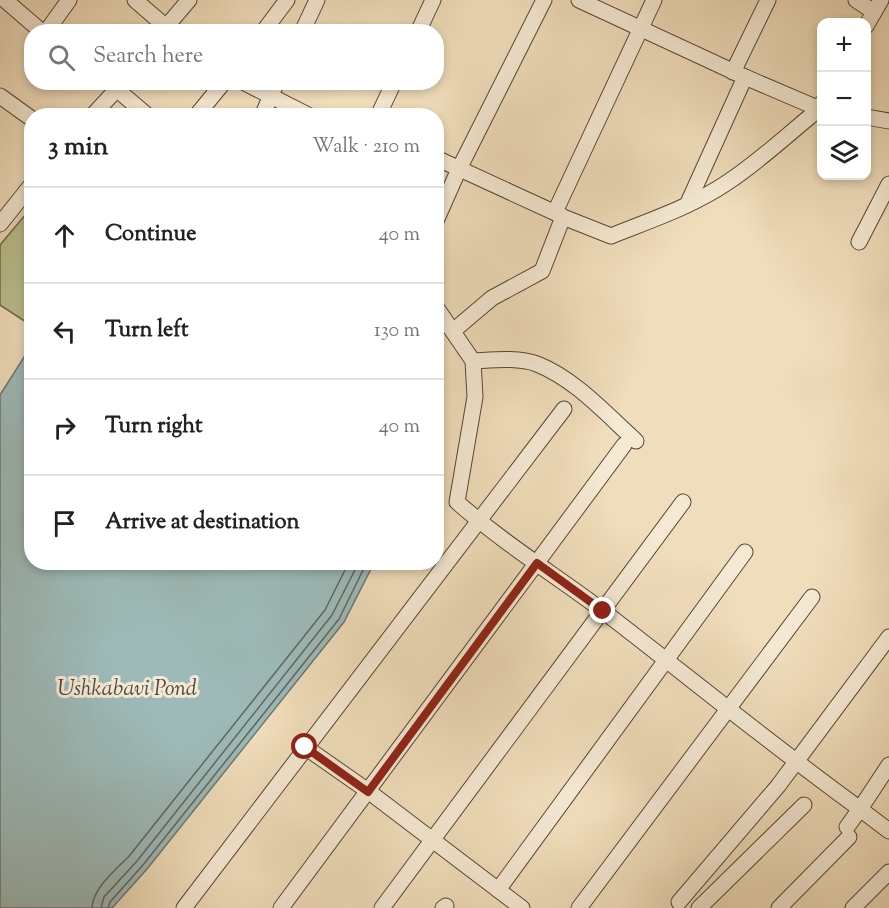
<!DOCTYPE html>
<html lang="en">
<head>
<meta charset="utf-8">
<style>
	body { margin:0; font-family:"Sorts Mill Goudy",serif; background:#f2f2f2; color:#222 }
	.controls { position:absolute; right:18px; top:18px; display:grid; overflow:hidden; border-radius:12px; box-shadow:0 3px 9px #0003 }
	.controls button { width:54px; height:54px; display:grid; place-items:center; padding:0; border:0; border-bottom:2px solid #e0e0e0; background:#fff; color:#222; font:30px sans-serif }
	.stop { position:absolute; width:18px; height:18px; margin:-14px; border:4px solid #8f2418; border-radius:50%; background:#fff }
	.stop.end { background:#8f2418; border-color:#fff; box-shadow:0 2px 6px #0008 }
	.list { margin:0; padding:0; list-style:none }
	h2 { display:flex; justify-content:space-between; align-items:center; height:78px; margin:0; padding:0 24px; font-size:26px }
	h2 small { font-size:20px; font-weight:400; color:#767676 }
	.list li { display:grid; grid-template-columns:39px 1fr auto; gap:18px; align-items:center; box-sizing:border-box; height:96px; padding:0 24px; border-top:2px solid #e0e0e0 }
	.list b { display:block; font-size:22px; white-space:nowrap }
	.list em { font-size:20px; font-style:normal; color:#767676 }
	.icon { flex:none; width:33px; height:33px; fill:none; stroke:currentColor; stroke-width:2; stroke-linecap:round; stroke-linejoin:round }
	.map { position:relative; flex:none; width:889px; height:908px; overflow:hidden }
	.search { position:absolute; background:#fff; box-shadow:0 3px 9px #0003; left:24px; top:24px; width:420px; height:66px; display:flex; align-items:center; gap:15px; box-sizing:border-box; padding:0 21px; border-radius:24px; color:#767676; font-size:22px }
	.panel { position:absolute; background:#fff; box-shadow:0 3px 9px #0003; left:24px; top:108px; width:420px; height:462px; border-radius:24px }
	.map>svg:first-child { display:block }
	.green { fill:#bbc08f; stroke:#6f6a4c; stroke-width:1.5 }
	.water { fill:#9dbab8; stroke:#6c7772; stroke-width:1.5 }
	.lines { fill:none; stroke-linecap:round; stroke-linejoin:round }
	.shore { stroke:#606660; stroke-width:1.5 }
	.minor-casing { stroke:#564636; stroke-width:17 }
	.minor { stroke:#f5e9d3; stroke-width:15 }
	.route { stroke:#8f2418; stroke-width:8 }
	.labels { text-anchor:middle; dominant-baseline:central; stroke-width:6; stroke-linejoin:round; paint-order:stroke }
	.water-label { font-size:22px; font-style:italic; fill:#4e4d46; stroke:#f5e9d3 }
</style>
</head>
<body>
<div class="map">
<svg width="889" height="908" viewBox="0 0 889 908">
	<rect width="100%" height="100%" fill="#f0ddbb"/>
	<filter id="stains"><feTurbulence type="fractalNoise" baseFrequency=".00333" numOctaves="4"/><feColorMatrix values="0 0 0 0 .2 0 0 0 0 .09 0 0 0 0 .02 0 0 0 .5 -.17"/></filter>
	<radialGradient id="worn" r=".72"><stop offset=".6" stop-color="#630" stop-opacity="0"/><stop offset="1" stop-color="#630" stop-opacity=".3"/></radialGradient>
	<!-- green -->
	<path class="green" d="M31,208L32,316L26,322L0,305V245Z"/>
	<!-- water -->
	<path class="water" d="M31,346L32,562L374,563L344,622L147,869L112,908H0V395Z"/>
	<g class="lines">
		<!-- shore -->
		<g class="shore">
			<path d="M92,908C93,887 117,869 130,855L325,610L349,562"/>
			<path d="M101,908L104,897L137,861L332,615L359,562"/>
			<path d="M108,908L110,902L143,865L339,619L367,562"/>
		</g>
		<!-- minor casing -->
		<g class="minor-casing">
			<g id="minor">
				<path d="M5,0L42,32"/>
				<path d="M135,0L172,32"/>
				<path d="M579,0L745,77L822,110"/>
				<path d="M856,0L874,12"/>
				<path d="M866,26L881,0"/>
				<path d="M166,27L189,0"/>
				<path d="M46,32L69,0"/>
				<path d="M263,32L287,0"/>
				<path d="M302,32L317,0"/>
				<path d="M418,32L433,0"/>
				<path d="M733,72L768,0"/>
				<path d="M108,82L148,116"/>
				<path d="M243,82L310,116"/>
				<path d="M0,96L32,119"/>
				<path d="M92,116L117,89"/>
				<path d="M196,116L224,82"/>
				<path d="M262,116L277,82"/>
				<path d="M378,116L394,82"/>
				<path d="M866,117L889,121"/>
				<path d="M436,158L562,216"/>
				<path d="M687,205L745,77"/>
				<path d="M555,212L654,0"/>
				<path d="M436,221L459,169L544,0"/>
				<path d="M0,224L32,184"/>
				<path d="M859,242L889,184"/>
				<path d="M436,307L473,361L475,397L457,502C502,542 555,575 603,611C689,677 773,746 860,809L889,765"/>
				<path d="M453,331L492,298L542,271L563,217L611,236C651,220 693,206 728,182C760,161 788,134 818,110L822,103"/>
				<path d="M473,361C493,360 518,357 537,364C575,379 606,414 636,441"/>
				<path d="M305,747L368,791L522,908"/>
				<path d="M847,827L860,809L889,831"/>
				<path d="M498,890L745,552"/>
				<path d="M679,902L778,786L889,637"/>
				<path d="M184,908L564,409"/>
				<path d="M281,908L624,445"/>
				<path d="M382,908L683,502"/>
				<path d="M443,908L446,906"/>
				<path d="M579,908L812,597"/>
				<path d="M699,908L804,805"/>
				<path d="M779,908L849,837"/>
				<path d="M853,908L889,872"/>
			</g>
		</g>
		<!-- minor -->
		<use href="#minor" class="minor"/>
	</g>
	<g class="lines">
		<!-- route -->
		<path class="route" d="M305,747L368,792L537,563L603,611"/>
	</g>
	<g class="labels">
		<!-- water labels -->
		<g class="water-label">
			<text x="127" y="690">Ushkabavi Pond</text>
		</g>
	</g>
	<rect width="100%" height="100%" filter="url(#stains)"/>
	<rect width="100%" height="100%" fill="url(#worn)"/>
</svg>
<div class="controls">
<button>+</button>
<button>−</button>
<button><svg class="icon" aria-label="layers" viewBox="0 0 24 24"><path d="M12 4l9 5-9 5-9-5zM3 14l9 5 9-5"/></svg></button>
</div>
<div class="stop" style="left:305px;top:747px"></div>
<div class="stop end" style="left:603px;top:611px"></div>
<div class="search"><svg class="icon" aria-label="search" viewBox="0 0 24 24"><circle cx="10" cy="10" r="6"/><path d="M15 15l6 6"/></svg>Search here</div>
<section class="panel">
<h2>3 min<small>Walk · 210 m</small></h2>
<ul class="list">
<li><svg class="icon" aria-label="ahead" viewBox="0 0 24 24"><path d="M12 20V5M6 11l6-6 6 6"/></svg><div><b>Continue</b></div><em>40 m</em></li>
<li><svg class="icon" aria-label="left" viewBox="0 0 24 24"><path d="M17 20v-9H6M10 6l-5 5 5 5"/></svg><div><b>Turn left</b></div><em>130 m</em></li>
<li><svg class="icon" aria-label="right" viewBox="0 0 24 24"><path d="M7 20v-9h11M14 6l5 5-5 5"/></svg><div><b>Turn right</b></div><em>40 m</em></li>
<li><svg class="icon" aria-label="arrive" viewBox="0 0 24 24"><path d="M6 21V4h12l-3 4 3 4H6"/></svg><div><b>Arrive at destination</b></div></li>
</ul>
</section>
</div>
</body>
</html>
